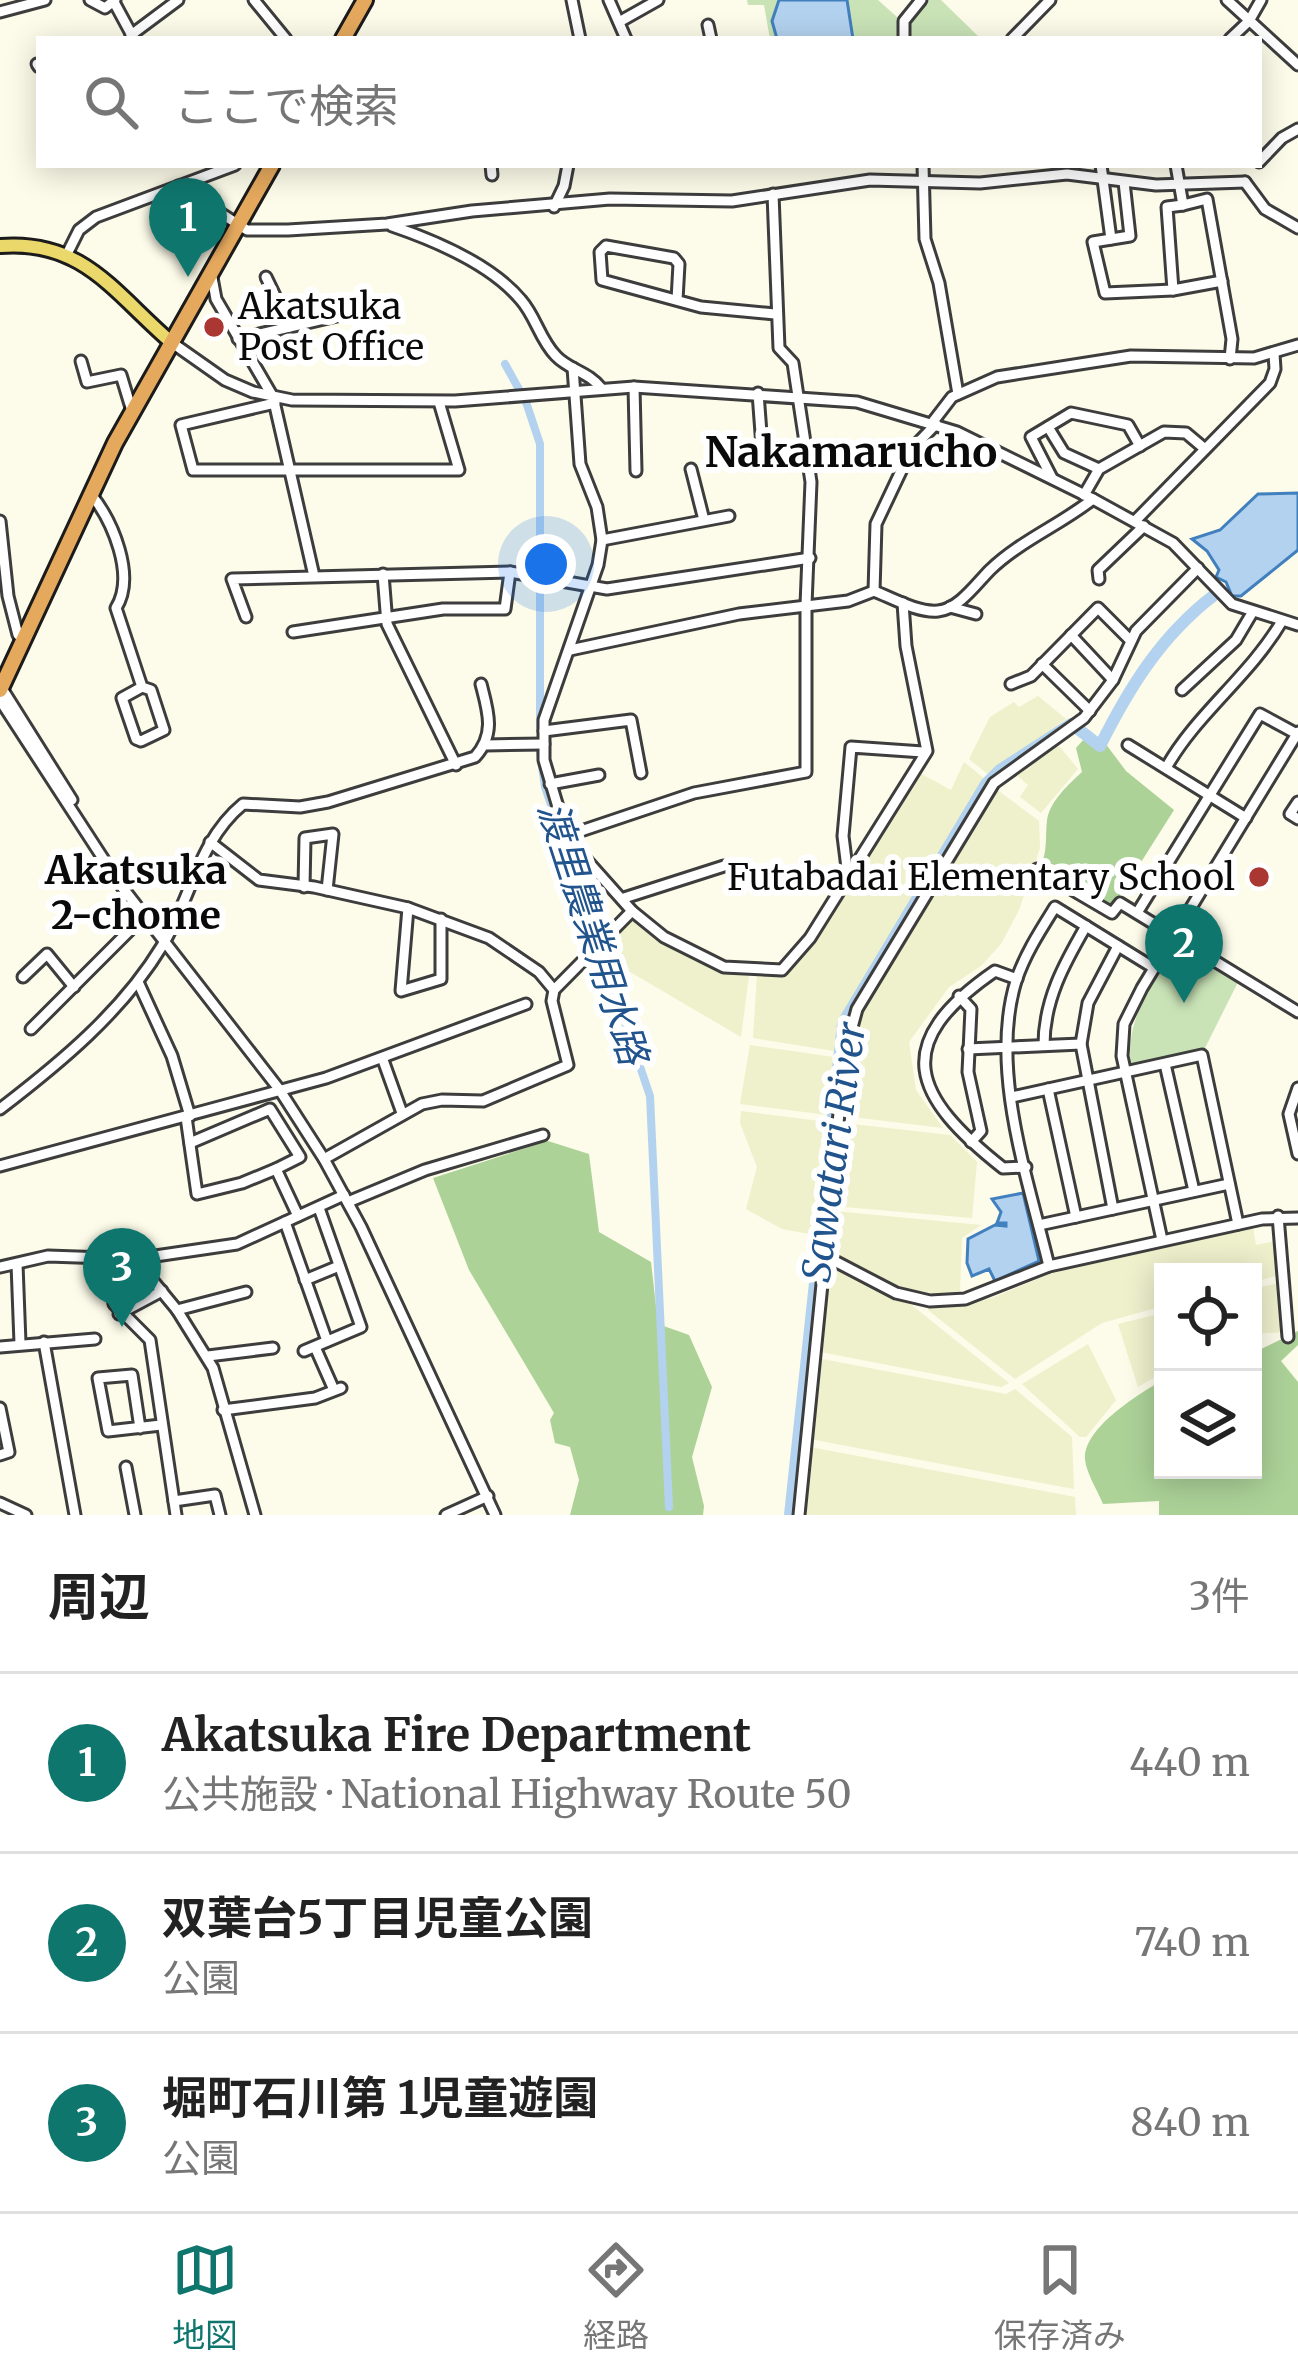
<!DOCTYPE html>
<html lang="ja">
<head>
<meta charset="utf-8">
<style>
	body { margin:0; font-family:Merriweather,"Noto Sans JP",serif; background:#f6f6f6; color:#222 }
	.controls { position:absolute; right:36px; bottom:36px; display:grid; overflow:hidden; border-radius:0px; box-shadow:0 6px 30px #0003 }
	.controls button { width:108px; height:108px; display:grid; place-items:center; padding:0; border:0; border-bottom:3px solid #e0e0e0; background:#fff; color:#222; font:60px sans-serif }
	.you { position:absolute; left:546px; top:564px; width:42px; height:42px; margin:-30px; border:9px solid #fff; border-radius:50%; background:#1a73e8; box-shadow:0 0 0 18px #1a73e833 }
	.badge { display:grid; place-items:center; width:78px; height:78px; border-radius:50%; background:#0f766e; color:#fff; font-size:39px; font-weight:700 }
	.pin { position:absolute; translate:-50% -99px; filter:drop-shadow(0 3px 6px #0008) }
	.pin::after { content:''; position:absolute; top:63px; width:42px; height:36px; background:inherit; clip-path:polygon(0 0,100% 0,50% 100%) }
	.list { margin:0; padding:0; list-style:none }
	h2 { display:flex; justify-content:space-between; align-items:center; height:156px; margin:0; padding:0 48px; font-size:51px }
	h2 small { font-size:39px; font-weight:400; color:#767676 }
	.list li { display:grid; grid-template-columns:78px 1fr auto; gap:36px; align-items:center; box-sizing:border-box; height:180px; padding:0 48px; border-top:3px solid #e0e0e0 }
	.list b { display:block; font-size:45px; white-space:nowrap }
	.list p { margin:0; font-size:39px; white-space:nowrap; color:#767676 }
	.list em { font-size:39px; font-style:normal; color:#767676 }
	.icon { flex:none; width:66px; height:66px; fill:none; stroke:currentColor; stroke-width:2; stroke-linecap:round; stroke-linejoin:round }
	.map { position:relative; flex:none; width:1298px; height:1515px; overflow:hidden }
	.search { position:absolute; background:#fff; box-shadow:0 6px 30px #0003; left:36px; right:36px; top:36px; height:132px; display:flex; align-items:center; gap:30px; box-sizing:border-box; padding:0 42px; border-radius:0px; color:#767676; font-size:45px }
	.sheet { height:696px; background:#fff }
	nav { display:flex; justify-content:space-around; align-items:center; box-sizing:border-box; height:168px; border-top:3px solid #e0e0e0; background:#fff; font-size:33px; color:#767676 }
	nav a { display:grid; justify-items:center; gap:6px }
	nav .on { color:#0f766e }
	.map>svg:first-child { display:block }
	.farmland { fill:#eff0cc }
	.green { fill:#c9e3b7 }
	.forest { fill:#acd298 }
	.water { fill:#b3d2ef; stroke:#4180be; stroke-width:3 }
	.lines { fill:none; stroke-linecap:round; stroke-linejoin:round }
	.canal { stroke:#b3d2ef; stroke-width:8 }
	.river { stroke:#b3d2ef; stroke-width:12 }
	.minor-casing { stroke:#3d3d3d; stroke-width:15 }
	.major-casing { stroke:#1b1b1b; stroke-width:18 }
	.highway-casing { stroke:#1b1b1b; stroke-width:20 }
	.minor { stroke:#fff; stroke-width:9 }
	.major { stroke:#ead86b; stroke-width:12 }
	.highway { stroke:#e5a95e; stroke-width:14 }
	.poi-dot { fill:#aa3731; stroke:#fff; stroke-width:4.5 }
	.labels { text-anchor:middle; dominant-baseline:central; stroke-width:12; stroke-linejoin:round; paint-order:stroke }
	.poi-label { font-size:36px; fill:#0a0a0a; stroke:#fff; text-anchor:start }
	.neighbourhood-label { font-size:39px; font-weight:bold; fill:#0a0a0a; stroke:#fff }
	.water-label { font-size:39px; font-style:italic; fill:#21548d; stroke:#fff }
	.quarter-label { font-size:42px; font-weight:bold; fill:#0a0a0a; stroke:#fff }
</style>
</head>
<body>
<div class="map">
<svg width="1298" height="1515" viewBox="0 0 1298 1515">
	<rect width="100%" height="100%" fill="#fdfbe9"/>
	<!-- farmland -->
	<g class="farmland">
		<path d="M1038,696L1066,719L989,775L969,759L990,717L1014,702L1019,707Z"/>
		<path d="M1052,747H1060L1078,769L1041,813L1020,797L1028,785L1013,772Z"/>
		<path d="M964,762L985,779L842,1014L834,1051L753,1038L757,975L785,974L801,959L916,771L951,790Z"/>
		<path d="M996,789L1039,821L1040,848L1019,910L1001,944L981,966L949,987L909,1042L916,1090L943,1128L844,1116L856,1024Z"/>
		<path d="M631,917L681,954L715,969L749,976L741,1037L620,966L607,939Z"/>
		<path d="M750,1045L834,1057L828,1115L740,1104Z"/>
		<path d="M741,1111L827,1122L815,1235L782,1229L746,1209L757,1167L740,1123Z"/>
		<path d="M843,1123L950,1135L977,1162L972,1218L833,1206Z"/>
		<path d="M834,1211L981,1225L962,1238L960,1291L943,1295L897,1287L830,1251Z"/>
		<path d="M1253,1228L1256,1245L1276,1241L1280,1275L1253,1282V1272H1163V1306L1102,1323L1015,1379L928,1310V1306L992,1298L1059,1270Z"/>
		<path d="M835,1267L909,1303L1009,1383L1001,1387L821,1352L828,1271Z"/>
		<path d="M1278,1283L1284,1332L1253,1334V1289Z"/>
		<path d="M1163,1313V1372L1138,1387L1118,1324Z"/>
		<path d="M1088,1344L1116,1400L1086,1437H1080L1022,1384Z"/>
		<path d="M822,1359L1006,1394L1015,1389L1072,1437L1074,1489L810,1439Z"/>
		<path d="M810,1447L1075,1497L1076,1515H805Z"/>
	</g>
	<!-- green -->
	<g class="green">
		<path d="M747,0H878L906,25L929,0H941L981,39H770L764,5H748Z"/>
		<path d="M1186,949L1239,980L1204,1050L1131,1067C1125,1021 1149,990 1172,952Z"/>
	</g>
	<!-- forest -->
	<g class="forest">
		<path d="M1085,738L1099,751L1105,743L1126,771L1174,810L1112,908L1040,868C1048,850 1045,838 1047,820C1050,801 1069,784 1082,772L1076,748Z"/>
		<path d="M548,1141L589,1154L599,1232L651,1262L658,1324L689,1335L712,1387L692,1457L704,1506L703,1515H570L579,1480L570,1447L555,1443L550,1420L554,1413L469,1270L433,1178Z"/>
		<path d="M1298,1331V1345L1281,1361L1298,1382V1515H1159V1501L1103,1504C1098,1491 1086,1473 1085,1459C1083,1428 1140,1393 1163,1380V1470H1253V1353Z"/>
	</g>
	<!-- water -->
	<g class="water">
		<path d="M779,0H847L853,39H777L772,21Z"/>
		<path d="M1298,493V550L1241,596H1232L1226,582L1216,577L1219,570L1207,551L1192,539L1220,530L1258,494Z"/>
		<path d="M1023,1193L1039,1261L995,1281L989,1269L972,1276L967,1263L968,1239L995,1225L1006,1226V1223H997L1001,1212L992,1199Z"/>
	</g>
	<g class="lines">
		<!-- canal -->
		<g class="canal">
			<path d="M505,364L526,402L540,444V726"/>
			<path d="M540,753L545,787L650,1096L669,1507"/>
		</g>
		<!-- river -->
		<g class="river">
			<path d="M1077,728L1100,746C1129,688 1161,636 1213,596"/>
			<path d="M790,1515L843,1023L986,784L1000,770L1071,724"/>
		</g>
		<!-- minor casing -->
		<g class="minor-casing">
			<g id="minor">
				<path d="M90,0L105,8L115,0"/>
				<path d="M254,0L286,39"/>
				<path d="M572,0L580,39"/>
				<path d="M609,0L626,39"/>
				<path d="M1227,0L1298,65"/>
				<path d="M114,2L134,39"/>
				<path d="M0,12L45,0"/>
				<path d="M619,22L658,0"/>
				<path d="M708,25L711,39"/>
				<path d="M131,35L178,0"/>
				<path d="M904,39V21L921,0"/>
				<path d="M1012,39L1050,0"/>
				<path d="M1230,39L1249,21L1261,0"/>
				<path d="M37,64L39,67"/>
				<path d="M1259,162L1282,138L1298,129"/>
				<path d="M491,165L492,175"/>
				<path d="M923,165L925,239L939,283L958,394"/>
				<path d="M1101,165L1111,239"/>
				<path d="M1176,165L1183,205L1207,199L1232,339L1230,359"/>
				<path d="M1124,182L1130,236L1093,242L1105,293L1173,290L1222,281"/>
				<path d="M1245,182L1265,209L1298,228"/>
				<path d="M178,186L247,230H288L387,224L472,211L610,199L732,201L870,180L980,183L1067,174L1156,185L1245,182"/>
				<path d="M554,207L564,186L568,165"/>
				<path d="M392,226C436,241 491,264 521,300C536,317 540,340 556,356C569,370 589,372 601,388"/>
				<path d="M67,254L79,230L96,217L235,165"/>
				<path d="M211,272L216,299L273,397L314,576"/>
				<path d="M266,277L290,327"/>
				<path d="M1173,290L1167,207L1183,205"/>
				<path d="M677,300L679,264L674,258L606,246L600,252L602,280L701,307L775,314"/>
				<path d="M238,339L354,312"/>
				<path d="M171,342L225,380L253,392L292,400L455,401L634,387L857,402L957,432L1093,499L1173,543L1232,604L1298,625"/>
				<path d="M81,361L87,382L121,375L132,411"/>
				<path d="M573,368L580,464L597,507L602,540L598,565L544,720V760L561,817L583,856L632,911L664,937L724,967L782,970L810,938L927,751L906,646L903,603"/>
				<path d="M634,387L636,471"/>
				<path d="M758,393L763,460L808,453"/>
				<path d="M275,403L181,425L193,470H459L439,402"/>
				<path d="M932,423L952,397L997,377L1131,356L1254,358L1298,345"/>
				<path d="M1048,427L1064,453L1099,469"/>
				<path d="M691,469L704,520"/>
				<path d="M1052,478L1031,437L1071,413L1128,425L1140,446"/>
				<path d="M90,493C113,521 136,576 116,608L142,687L151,690L164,730L141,741L136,739L122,698L142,687"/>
				<path d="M1084,495L1099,469L1164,432L1186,433L1205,449"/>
				<path d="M0,521L8,596L18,635L25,638"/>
				<path d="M1135,521L1270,383L1275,369L1274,354"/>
				<path d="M602,540L729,516"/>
				<path d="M383,574L387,624L456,765"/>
				<path d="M1099,579L1098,570L1144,526"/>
				<path d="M874,591L876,524L911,450L936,424"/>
				<path d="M950,607L976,614"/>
				<path d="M246,617L232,579L510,572L607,589L810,558"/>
				<path d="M293,632L443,609H505L510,572"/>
				<path d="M1071,635L1113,680"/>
				<path d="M570,650L739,614L848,601L874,591C892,598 918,613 938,611C959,609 976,584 990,570C1020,541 1060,525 1093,499"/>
				<path d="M1042,664L1090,711"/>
				<path d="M1011,684L1031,676L1098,608L1130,640"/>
				<path d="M1,687L72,800"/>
				<path d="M1182,690L1236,640L1252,613"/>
				<path d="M0,700L119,883L279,1089L324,1159L361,1227L495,1515"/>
				<path d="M544,731L631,720L641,773"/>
				<path d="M486,745L544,744"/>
				<path d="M1128,745L1246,818"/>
				<path d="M1166,768C1196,714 1249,677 1282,621"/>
				<path d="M550,784L599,775"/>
				<path d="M1298,802L1290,814L1298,819"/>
				<path d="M569,835L694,793L806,772V605L811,482L793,363L779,348L773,194"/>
				<path d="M210,842L259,880L314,887L408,908L489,938L539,972L554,990"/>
				<path d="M1037,869L1112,913L1120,903L1298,1012"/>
				<path d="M848,876L843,836L851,747L923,752"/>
				<path d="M304,887L305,838L333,834L327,890"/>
				<path d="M624,898L724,866"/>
				<path d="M408,908L401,991L441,979V919"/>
				<path d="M1137,913L1260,714L1297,734"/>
				<path d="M23,977L47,954L74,987"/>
				<path d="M1017,979L995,971C889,1044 912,1096 1003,1168L1026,1167"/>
				<path d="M138,982L172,1056L190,1116"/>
				<path d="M959,996L971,1009L968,1072L981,1131L971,1142"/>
				<path d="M31,1029L143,917"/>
				<path d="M1044,1045C1044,1000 1064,964 1086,926"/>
				<path d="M968,1049L1081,1044"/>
				<path d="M383,1060L402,1113"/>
				<path d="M1165,1064L1194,1191"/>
				<path d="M1298,1088L1289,1114L1298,1154"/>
				<path d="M1048,1089L1076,1217"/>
				<path d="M1012,1097L1202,1055L1238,1224"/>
				<path d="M0,1109C60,1063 122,1012 162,946C191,899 198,841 243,804L300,807L328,802L475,757C496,734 488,711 481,684"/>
				<path d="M186,1117L197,1194L242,1183L276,1169L298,1216"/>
				<path d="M190,1143L270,1109L300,1157L276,1169"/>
				<path d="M324,1159L422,1104L442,1100L483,1101L568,1065L552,1001L554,990L632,911"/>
				<path d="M0,1166L326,1078L526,1004"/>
				<path d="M348,1202L425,1170L543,1135"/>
				<path d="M1113,1209L1081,1044L1088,1003L1118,946"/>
				<path d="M1278,1216L1288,1337"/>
				<path d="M285,1222L327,1341"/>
				<path d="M1039,1225L1229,1184"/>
				<path d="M1162,1240L1122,1056L1124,1024L1142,988L1298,732"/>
				<path d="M825,1256L896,1293L930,1301L965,1299L1049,1266L1262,1219L1298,1218"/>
				<path d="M107,1257L114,1304L150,1340L176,1515"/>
				<path d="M135,1259L177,1310L213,1368L255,1515"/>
				<path d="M17,1264L20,1343"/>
				<path d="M1049,1266C1028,1179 989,1069 1016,981C1025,954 1040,931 1055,907L1154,968"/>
				<path d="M0,1267L48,1256L135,1259L237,1244L344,1195"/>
				<path d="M305,1280L339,1266"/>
				<path d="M177,1310L246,1292"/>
				<path d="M119,1314L162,1291"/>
				<path d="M44,1342L75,1515"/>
				<path d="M0,1347L95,1339"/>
				<path d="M315,1347L334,1390"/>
				<path d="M304,1351L361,1327L319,1208"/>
				<path d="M208,1356L273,1348"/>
				<path d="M0,1408L9,1452L0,1455"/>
				<path d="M223,1410L315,1398L341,1388"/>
				<path d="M140,1428L132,1375L98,1378L108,1431L161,1425"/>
				<path d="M126,1467L135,1515"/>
				<path d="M174,1501L215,1495L220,1515"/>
				<path d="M0,1503L26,1515"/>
				<path d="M446,1515L488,1496"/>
				<path d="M799,1515L845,1053L857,1009L994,783L1084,718L1113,680L1136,631L1198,568"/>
			</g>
		</g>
		<!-- major casing -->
		<g class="major-casing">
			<path id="major" d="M0,246C83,239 115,294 171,342"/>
		</g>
		<!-- highway casing -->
		<g class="highway-casing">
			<g id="highway">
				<path d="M343,39L365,0"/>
				<path d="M0,690L115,443L272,165"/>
			</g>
		</g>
		<!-- minor -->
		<use href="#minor" class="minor"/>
		<!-- major -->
		<use href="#major" class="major"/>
		<!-- highway -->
		<use href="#highway" class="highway"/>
	</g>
	<!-- markers -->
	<g class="poi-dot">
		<circle cx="214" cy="327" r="12"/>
		<circle cx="1259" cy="877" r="12"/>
	</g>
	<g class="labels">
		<!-- poi labels -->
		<g class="poi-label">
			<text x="238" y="306">Akatsuka<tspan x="238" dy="41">Post Office</tspan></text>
			<text x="1235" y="877" text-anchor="end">Futabadai Elementary School</text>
		</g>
		<!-- neighbourhood labels -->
		<g class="neighbourhood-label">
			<text x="136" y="870">Akatsuka<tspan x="136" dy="45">2-chome</tspan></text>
		</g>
		<!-- water labels -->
		<g class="water-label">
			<text transform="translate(593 933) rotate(72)">渡里農業用水路</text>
			<text transform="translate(834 1152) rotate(-82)">Sawatari River</text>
		</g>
		<!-- quarter labels -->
		<g class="quarter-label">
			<text x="851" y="452">Nakamarucho</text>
		</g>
	</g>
</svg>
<div class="controls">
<button><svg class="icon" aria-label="locate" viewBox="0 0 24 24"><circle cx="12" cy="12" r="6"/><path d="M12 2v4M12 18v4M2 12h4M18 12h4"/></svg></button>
<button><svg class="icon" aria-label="layers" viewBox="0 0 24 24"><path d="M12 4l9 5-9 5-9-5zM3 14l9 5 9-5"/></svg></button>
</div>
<div class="you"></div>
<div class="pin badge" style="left:188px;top:277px">1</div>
<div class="pin badge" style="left:1184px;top:1003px">2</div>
<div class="pin badge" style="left:122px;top:1327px">3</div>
<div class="search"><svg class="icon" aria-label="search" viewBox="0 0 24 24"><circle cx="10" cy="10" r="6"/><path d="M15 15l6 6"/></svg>ここで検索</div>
</div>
<section class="sheet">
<h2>周辺<small>3件</small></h2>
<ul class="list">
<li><span class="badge">1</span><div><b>Akatsuka Fire Department</b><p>公共施設 · National Highway Route 50</p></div><em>440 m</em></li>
<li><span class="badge">2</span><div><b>双葉台5丁目児童公園</b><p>公園</p></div><em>740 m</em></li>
<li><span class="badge">3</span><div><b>堀町石川第 1児童遊園</b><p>公園</p></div><em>840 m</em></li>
</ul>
</section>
<nav>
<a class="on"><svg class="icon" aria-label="map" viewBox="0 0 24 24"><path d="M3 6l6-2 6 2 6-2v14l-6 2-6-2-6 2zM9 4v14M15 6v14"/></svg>地図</a>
<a><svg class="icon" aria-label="directions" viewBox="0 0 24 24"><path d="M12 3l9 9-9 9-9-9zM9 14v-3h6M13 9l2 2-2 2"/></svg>経路</a>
<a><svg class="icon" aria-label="saved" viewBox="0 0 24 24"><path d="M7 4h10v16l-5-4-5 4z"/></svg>保存済み</a>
</nav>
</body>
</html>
